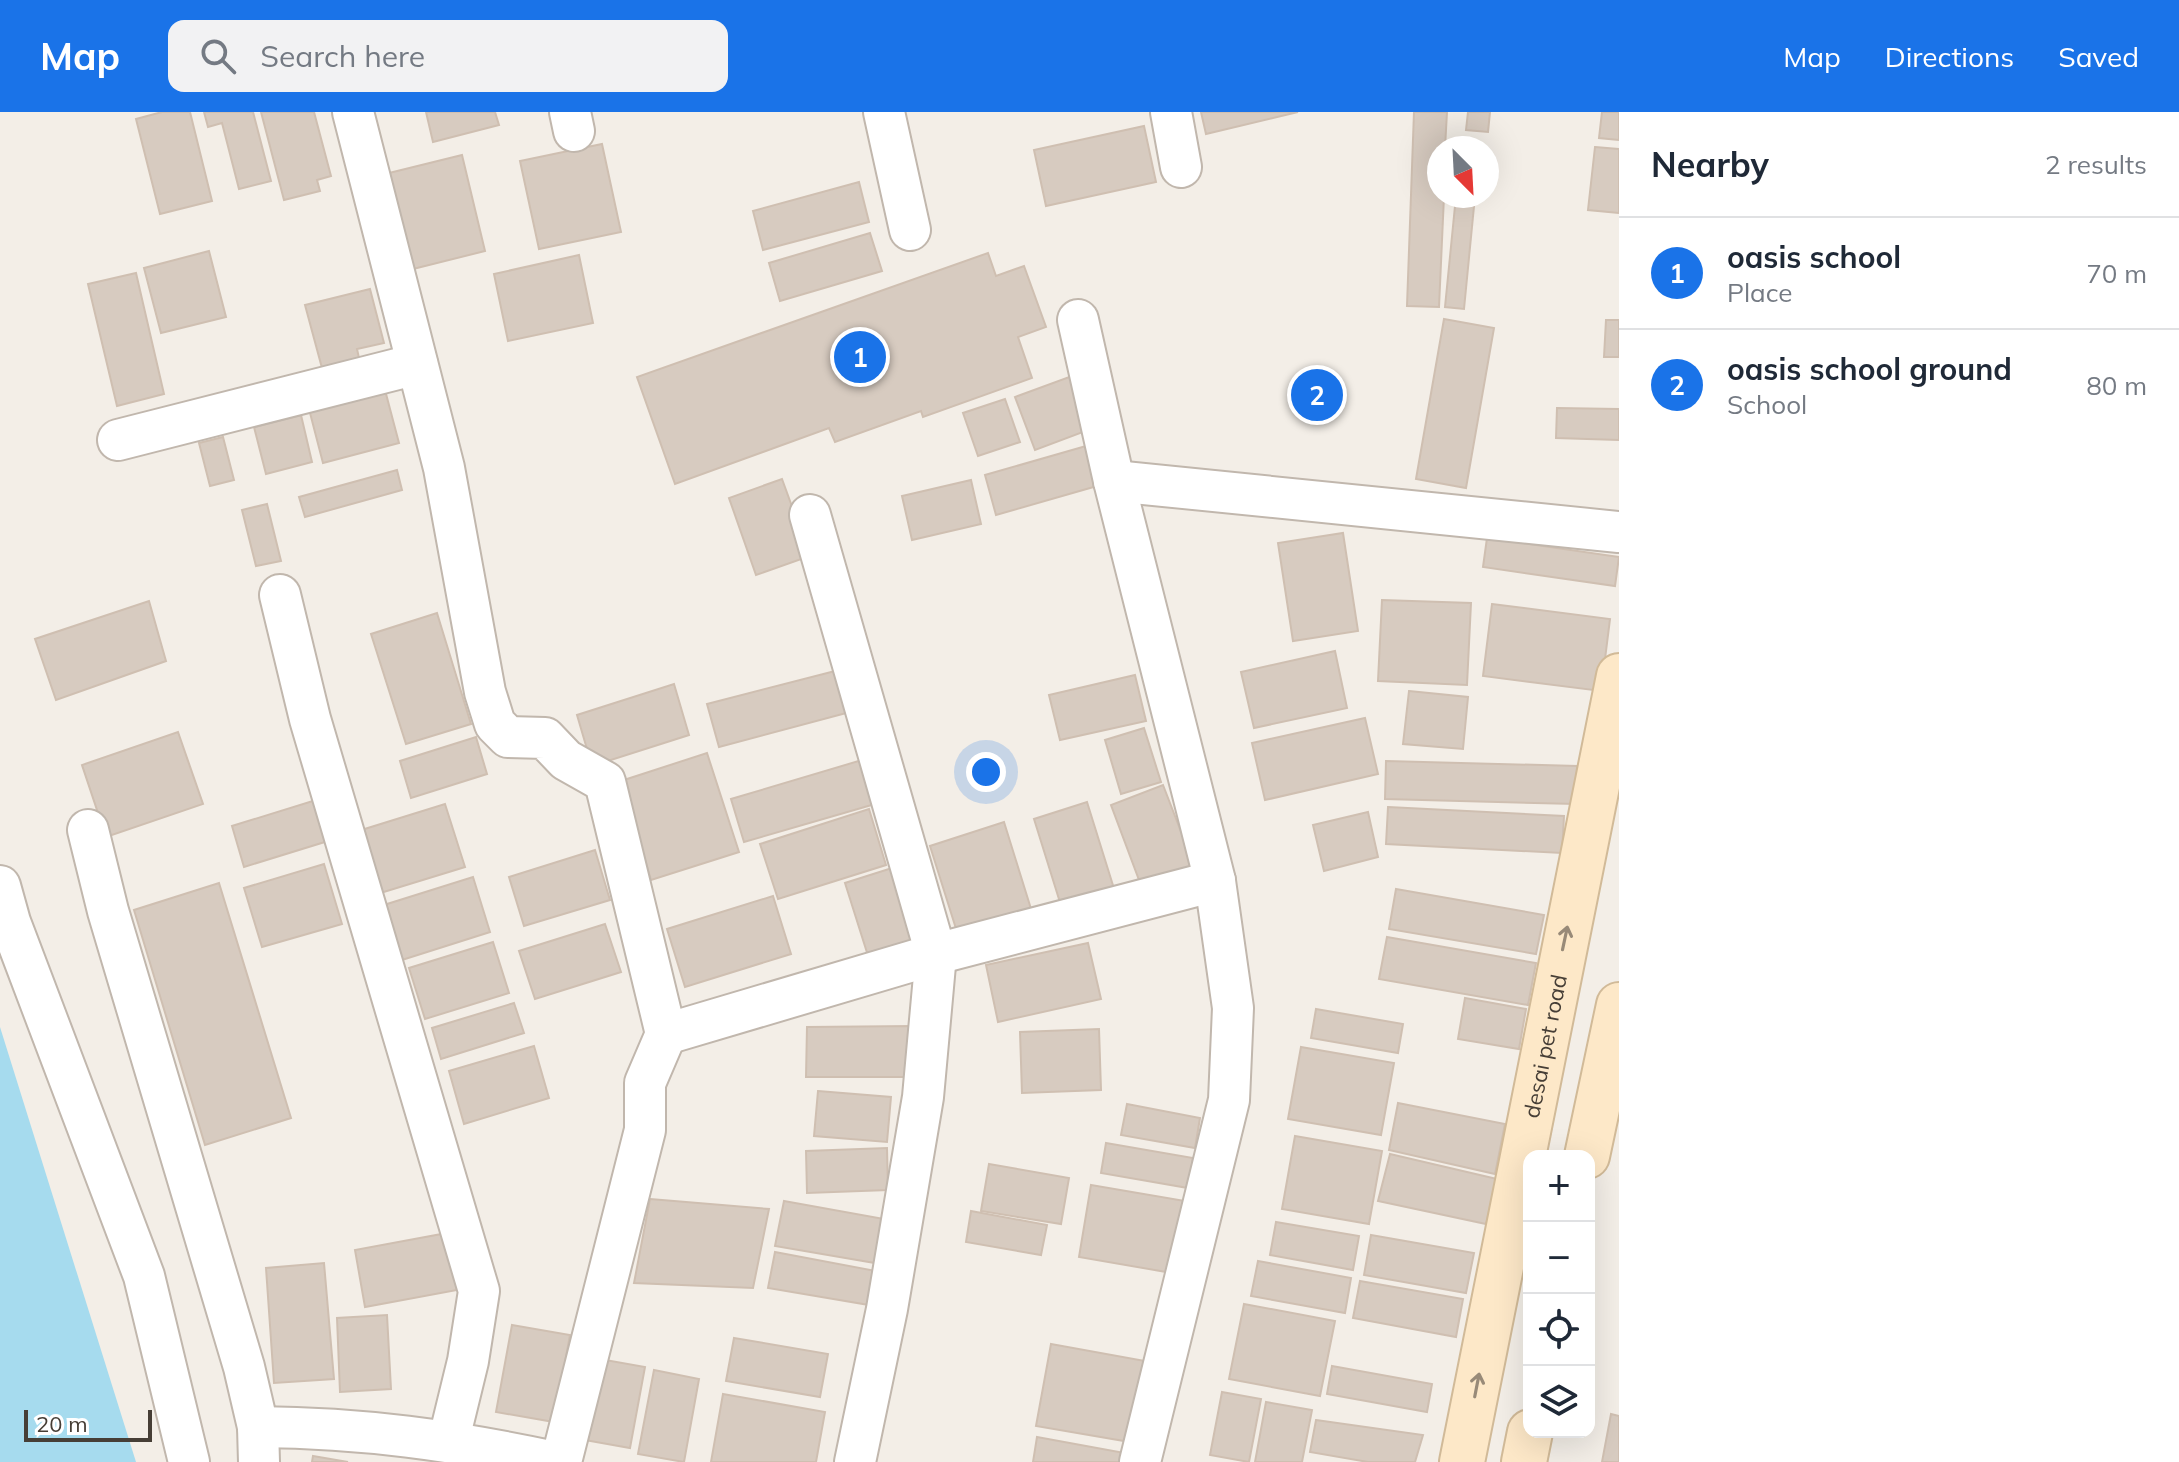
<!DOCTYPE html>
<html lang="en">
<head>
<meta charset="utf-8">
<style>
	body { margin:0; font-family:Mulish,sans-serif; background:#f2f2f3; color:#1f2937 }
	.controls { position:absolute; right:24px; bottom:24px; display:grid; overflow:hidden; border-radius:16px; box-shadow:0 8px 32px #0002 }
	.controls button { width:72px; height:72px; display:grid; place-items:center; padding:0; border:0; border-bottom:2px solid #e0e1e3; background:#fff; color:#1f2937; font:40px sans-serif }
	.compass { position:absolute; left:1427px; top:24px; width:72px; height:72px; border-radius:50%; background:#fff; box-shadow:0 8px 32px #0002; rotate:156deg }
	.scale { position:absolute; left:24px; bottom:20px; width:128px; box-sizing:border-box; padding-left:8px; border:4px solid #463e36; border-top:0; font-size:22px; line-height:28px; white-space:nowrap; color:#463e36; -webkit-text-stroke:6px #fff; paint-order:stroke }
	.you { position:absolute; left:986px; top:660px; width:28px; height:28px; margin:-20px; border:6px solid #fff; border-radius:50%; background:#1a73e8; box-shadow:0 0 0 12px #1a73e833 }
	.badge { display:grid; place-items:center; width:52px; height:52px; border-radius:50%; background:#1a73e8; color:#fff; font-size:26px; font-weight:700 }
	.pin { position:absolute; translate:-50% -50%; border:4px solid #fff; box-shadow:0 2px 8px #0006 }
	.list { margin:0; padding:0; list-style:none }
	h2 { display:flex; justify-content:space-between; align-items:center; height:104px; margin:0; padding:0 32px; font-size:34px }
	h2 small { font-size:26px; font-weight:400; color:#747a83 }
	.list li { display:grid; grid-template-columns:52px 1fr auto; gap:24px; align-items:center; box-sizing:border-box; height:112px; padding:0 32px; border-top:2px solid #e0e1e3 }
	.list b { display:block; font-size:30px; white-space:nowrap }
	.list p { margin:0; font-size:26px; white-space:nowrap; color:#747a83 }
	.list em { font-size:26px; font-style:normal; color:#747a83 }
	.icon { flex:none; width:44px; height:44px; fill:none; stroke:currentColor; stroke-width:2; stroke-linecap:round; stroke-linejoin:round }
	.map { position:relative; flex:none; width:1619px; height:1350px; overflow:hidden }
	header { display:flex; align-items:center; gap:48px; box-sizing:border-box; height:112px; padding:0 40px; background:#1a73e8; color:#fff }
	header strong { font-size:38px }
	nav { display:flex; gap:44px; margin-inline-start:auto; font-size:28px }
	.search { width:560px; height:72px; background:#f2f2f3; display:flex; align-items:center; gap:20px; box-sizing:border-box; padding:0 28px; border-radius:16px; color:#747a83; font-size:30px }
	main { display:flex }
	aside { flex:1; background:#fff }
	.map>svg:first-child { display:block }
	.water { fill:#a6dbee }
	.building { fill:#d7cbc0; stroke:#cfbfb1; stroke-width:2 }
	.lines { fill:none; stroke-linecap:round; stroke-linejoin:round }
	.street-casing { stroke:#c1b7ad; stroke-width:44 }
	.secondary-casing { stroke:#d1ba98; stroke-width:48 }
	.street { stroke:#fff; stroke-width:40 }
	.secondary { stroke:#fde8c8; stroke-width:44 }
	.oneway { stroke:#988a78 }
	.labels { text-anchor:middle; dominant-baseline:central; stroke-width:6; stroke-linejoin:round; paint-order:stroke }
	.street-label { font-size:22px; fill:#463e36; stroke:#fff }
</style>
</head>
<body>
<header>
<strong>Map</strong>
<div class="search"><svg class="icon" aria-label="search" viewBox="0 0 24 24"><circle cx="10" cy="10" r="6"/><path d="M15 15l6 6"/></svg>Search here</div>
<nav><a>Map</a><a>Directions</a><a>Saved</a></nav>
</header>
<main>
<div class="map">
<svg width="1619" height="1350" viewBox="0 0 1619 1350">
	<rect width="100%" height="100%" fill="#f3eee7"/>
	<!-- water -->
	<path class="water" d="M0,915L136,1350H0Z"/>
	<!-- building -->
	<g class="building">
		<path d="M162,0H190L212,89L160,102L136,7Z"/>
		<path d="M204,0H253L271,69L239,77L222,11L208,15Z"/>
		<path d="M261,0H314L331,64L317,68L320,79L284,88Z"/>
		<path d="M426,0H495L499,13L433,30Z"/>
		<path d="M1201,0H1298L1206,22Z"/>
		<path d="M1414,0H1447L1445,36H1439V84H1444L1439,195L1407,194Z"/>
		<path d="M1468,0H1490L1488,20L1466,18Z"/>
		<path d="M1602,0H1619V28L1599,26Z"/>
		<path d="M1144,14L1156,70L1046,94L1034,38Z"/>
		<path d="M602,32L621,120L539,137L520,49Z"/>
		<path d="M1595,35L1619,37V101L1588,98Z"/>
		<path d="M462,43L485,139L409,158L385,62Z"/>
		<path d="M859,70L869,110L763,138L753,99Z"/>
		<path d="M1456,84H1475L1464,197L1445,195Z"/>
		<path d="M870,121L882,159L780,189L769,151Z"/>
		<path d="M209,139L226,205L161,221L144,156Z"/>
		<path d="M988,141L996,164L1024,154L1046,215L1018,225L1032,266L923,305L921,299L835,330L829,316L675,372L637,265Z"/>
		<path d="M579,143L593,211L508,229L494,162Z"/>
		<path d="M136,161L164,282L117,294L88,172Z"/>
		<path d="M370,177L384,231L357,237L359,246L322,256L305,193Z"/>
		<path d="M1444,207L1494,216L1466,376L1416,367Z"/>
		<path d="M1606,208H1619V245H1604Z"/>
		<path d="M1072,264L1091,317L1035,338L1015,285Z"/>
		<path d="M385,278L399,331L323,351L309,297Z"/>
		<path d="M1005,287L1020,330L978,344L963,301Z"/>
		<path d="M1557,296L1619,297V328L1556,326Z"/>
		<path d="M301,303L312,350L266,362L254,315Z"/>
		<path d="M223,325L234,368L210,374L199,331Z"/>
		<path d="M1086,334L1097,374L996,403L985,363Z"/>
		<path d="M397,358L402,378L305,405L299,385Z"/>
		<path d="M782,367L810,444L756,463L729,386Z"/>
		<path d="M971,368L981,412L912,428L902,384Z"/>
		<path d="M267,392L281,449L256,454L242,398Z"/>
		<path d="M1343,421L1358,519L1293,529L1278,431Z"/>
		<path d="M1487,426L1619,445L1615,474L1483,455Z"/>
		<path d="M1382,488L1471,491L1467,573L1378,569Z"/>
		<path d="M149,489L166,549L56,588L35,527Z"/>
		<path d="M1492,492L1610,507L1601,579L1483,564Z"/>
		<path d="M437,501L471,612L406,632L371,522Z"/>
		<path d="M1335,539L1347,596L1254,616L1241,560Z"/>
		<path d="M839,558L850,600L719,635L707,592Z"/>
		<path d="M1135,563L1146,609L1060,628L1049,583Z"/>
		<path d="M674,572L689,623L592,654L577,603Z"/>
		<path d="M1409,579L1468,585L1463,637L1403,632Z"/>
		<path d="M1365,606L1378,662L1265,688L1252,631Z"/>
		<path d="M1144,616L1161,670L1121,682L1105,628Z"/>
		<path d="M178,620L203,692L106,725L82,653Z"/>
		<path d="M476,625L487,662L411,686L400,649Z"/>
		<path d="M707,641L739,740L651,768L621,669Z"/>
		<path d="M862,648L875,692L744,730L731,687Z"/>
		<path d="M1386,649L1577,654L1576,692L1385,687Z"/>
		<path d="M1163,673L1195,756L1142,776L1111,693Z"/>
		<path d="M316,688L328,729L244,755L232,714Z"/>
		<path d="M1087,690L1116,783L1063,800L1034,707Z"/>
		<path d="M445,692L465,755L374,783L355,720Z"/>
		<path d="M1388,695L1564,704L1562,741L1386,732Z"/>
		<path d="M869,697L886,753L778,787L760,732Z"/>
		<path d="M1368,700L1378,745L1324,759L1313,713Z"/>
		<path d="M1004,710L1032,800L958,823L930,734Z"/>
		<path d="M595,738L610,788L524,814L509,765Z"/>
		<path d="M324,752L342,812L262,835L244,776Z"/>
		<path d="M892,756L916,835L870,850L845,771Z"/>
		<path d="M473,765L490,820L402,848L384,793Z"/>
		<path d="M219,771L291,1006L205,1033L134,798Z"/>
		<path d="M1396,777L1544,803L1536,842L1389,817Z"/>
		<path d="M773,784L791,842L685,875L667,817Z"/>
		<path d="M605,812L621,860L535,887L519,839Z"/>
		<path d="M1387,825L1536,851L1528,893L1379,867Z"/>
		<path d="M493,830L509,881L425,907L409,856Z"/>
		<path d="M1088,831L1101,887L998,910L986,853Z"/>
		<path d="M1465,886L1526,897L1519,937L1458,927Z"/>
		<path d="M514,891L524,921L441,947L432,916Z"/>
		<path d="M1316,897L1403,912L1398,941L1311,926Z"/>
		<path d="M913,914V965H806L807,915Z"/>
		<path d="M1099,917L1101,978L1022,981L1020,920Z"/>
		<path d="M534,934L549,986L464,1012L449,959Z"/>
		<path d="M1301,935L1394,951L1381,1023L1288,1007Z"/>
		<path d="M818,979L891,985L887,1030L814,1024Z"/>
		<path d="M1398,991L1505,1012L1495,1062L1389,1038Z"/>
		<path d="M1127,992L1200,1006L1195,1036L1121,1023Z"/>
		<path d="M1295,1024L1382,1039L1369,1112L1282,1097Z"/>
		<path d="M1106,1031L1193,1046L1188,1076L1101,1061Z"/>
		<path d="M887,1036L888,1078L807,1081L806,1039Z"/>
		<path d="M1390,1042L1497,1067L1486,1112L1378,1089Z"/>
		<path d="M989,1052L1069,1066L1061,1112L981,1099Z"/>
		<path d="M1091,1073L1185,1089L1172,1161L1079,1145Z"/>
		<path d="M650,1087L769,1097L753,1176L634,1171Z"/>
		<path d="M784,1089L884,1107L875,1151L775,1134Z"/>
		<path d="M971,1099L1047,1113L1041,1143L966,1130Z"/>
		<path d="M1276,1110L1359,1124L1353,1158L1270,1143Z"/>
		<path d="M447,1121L457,1178L365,1195L355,1138Z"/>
		<path d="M1371,1123L1474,1141L1466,1181L1364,1163Z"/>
		<path d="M775,1140L881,1160L875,1194L768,1176Z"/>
		<path d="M1258,1149L1351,1166L1345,1201L1251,1184Z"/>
		<path d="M324,1151L334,1267L274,1271L266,1156Z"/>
		<path d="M1360,1169L1463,1187L1456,1225L1353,1206Z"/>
		<path d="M1244,1192L1335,1209L1320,1284L1229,1267Z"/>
		<path d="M387,1203L391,1277L340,1280L337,1206Z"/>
		<path d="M512,1213L570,1223L554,1310L496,1300Z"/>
		<path d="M734,1226L828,1242L820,1285L726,1269Z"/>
		<path d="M1051,1232L1145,1249L1130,1330L1036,1314Z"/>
		<path d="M594,1246L645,1255L630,1336L579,1327Z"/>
		<path d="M1332,1254L1432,1272L1427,1300L1327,1282Z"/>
		<path d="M654,1258L699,1267L684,1350L638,1342Z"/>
		<path d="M1222,1280L1261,1287L1249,1350L1210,1343Z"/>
		<path d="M723,1282L825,1300L816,1350H711Z"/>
		<path d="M1266,1290L1312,1298L1302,1350H1255Z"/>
		<path d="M1611,1302L1619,1304V1350H1602Z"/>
		<path d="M1316,1308L1423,1323L1415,1350H1368L1310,1340Z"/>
		<path d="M1037,1325L1130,1342L1129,1350H1033Z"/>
		<path d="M313,1344L348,1350H312Z"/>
	</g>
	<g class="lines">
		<!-- street casing -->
		<g class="street-casing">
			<g id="street">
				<path d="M353,0L444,356L485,580L495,612L508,625L545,626L566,648L605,670L666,922L645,971V1018L561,1350"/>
				<path d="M570,0L574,19"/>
				<path d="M884,0L910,118"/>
				<path d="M1171,0L1181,55"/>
				<path d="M1078,208L1114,369L1215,769L1233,896L1229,988L1140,1350"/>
				<path d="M118,328L417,252"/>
				<path d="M1114,369L1619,420"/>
				<path d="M810,403L936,842L923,985L887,1197L855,1350"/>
				<path d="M280,483L310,607L479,1179L468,1249L449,1327"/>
				<path d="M88,718L108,799L244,1255L258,1315L259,1350"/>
				<path d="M0,774L10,810L144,1164L189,1350"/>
				<path d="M666,922L936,842L1215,769"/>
				<path d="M258,1315C364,1316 451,1328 555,1350"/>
			</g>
		</g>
		<!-- secondary casing -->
		<g class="secondary-casing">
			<g id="secondary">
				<path d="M1587,1044L1619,893"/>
				<path id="s1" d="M1462,1350L1619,564"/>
				<path d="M1524,1350L1530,1320"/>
			</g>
		</g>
		<!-- street -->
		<use href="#street" class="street"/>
		<!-- secondary -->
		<use href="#secondary" class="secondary"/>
	</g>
	<!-- one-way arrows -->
	<defs><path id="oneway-shaft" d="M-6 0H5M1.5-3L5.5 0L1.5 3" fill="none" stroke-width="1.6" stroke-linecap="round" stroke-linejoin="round" transform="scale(2)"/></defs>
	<g class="oneway">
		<use href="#oneway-shaft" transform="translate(1565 826) rotate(-78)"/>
		<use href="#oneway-shaft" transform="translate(1477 1273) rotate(-79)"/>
	</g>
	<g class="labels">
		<!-- street labels -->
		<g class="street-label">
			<text stroke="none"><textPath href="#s1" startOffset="424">desai pet road</textPath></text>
		</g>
	</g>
</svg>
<div class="controls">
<button>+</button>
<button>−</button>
<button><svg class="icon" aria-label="locate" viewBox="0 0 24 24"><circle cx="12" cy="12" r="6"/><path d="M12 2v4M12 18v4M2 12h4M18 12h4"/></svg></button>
<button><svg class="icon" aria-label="layers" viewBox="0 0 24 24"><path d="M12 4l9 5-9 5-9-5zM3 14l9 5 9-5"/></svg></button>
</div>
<svg class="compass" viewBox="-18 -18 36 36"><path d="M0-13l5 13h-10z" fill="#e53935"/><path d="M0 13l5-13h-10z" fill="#747a83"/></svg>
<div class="scale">20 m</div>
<div class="you"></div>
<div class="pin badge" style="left:860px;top:245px">1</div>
<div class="pin badge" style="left:1317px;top:283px">2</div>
</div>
<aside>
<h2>Nearby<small>2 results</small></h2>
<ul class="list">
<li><span class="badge">1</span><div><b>oasis school</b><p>Place</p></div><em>70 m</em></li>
<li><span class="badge">2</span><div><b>oasis school ground</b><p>School</p></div><em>80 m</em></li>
</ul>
</aside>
</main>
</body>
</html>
